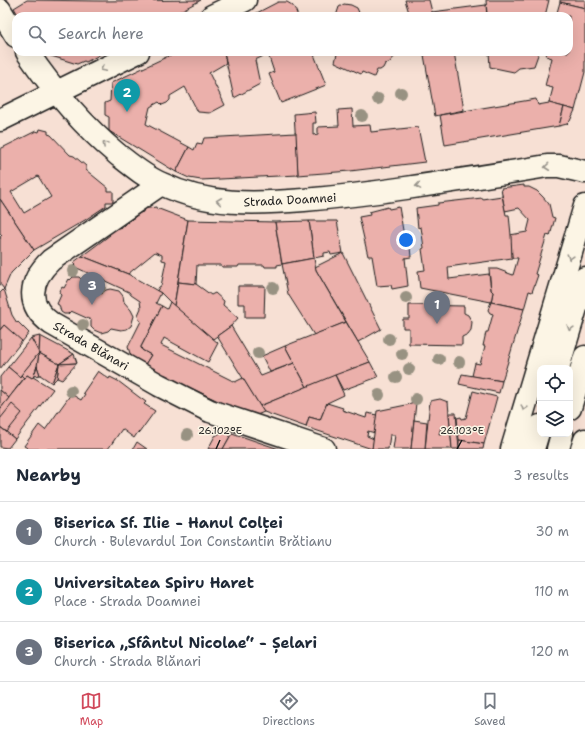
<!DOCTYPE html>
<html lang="en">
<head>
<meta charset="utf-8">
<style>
	body { margin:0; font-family:"Shantell Sans",sans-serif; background:#f2f2f3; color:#1f2937 }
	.controls { position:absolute; right:12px; bottom:12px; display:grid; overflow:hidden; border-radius:8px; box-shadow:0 4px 16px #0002 }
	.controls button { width:36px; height:36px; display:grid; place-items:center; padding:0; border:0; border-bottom:1px solid #e0e1e3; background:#fff; color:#1f2937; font:20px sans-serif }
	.you { position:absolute; left:406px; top:240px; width:14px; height:14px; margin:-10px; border:3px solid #fff; border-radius:50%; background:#1a73e8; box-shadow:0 0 0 6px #1a73e833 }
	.badge { display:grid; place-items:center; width:26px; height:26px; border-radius:50%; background:#d1495b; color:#fff; font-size:13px; font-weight:700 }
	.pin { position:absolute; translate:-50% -33px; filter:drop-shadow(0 1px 2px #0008) }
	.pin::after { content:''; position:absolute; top:21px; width:14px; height:12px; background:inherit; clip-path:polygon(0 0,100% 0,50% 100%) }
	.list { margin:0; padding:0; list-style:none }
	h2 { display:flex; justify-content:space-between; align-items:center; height:52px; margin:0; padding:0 16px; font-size:17px }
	h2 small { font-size:13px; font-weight:400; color:#747a83 }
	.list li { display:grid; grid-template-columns:26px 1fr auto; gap:12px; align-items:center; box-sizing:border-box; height:60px; padding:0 16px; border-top:1px solid #e0e1e3 }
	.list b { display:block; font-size:15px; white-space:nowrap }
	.list p { margin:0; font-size:13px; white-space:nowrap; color:#747a83 }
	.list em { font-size:13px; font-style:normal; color:#747a83 }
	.icon { flex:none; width:22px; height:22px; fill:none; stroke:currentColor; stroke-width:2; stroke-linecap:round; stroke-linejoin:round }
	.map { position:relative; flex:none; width:585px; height:449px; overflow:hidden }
	.search { position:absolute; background:#fff; box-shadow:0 4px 16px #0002; left:12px; right:12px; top:12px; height:44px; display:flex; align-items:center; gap:10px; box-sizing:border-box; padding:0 14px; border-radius:12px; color:#747a83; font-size:15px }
	.sheet { height:232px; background:#fff }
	nav { display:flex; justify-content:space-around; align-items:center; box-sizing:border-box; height:56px; border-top:1px solid #e0e1e3; background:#fff; font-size:11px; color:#747a83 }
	nav a { display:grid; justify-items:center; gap:2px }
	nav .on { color:#d1495b }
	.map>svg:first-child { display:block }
	.building { fill:#ebb0ab; stroke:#1c1c1c; fill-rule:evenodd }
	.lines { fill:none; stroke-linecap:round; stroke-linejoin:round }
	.minor-casing { stroke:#1c1c1c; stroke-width:25 }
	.major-casing { stroke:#1c1c1c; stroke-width:25 }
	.minor { stroke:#fcf5e5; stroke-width:22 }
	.major { stroke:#fcf5e5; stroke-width:22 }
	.tree { fill:#989282 }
	.oneway { stroke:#97938b }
	.ticks { fill:none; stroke:#1c1c1c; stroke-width:1.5 }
	.labels { text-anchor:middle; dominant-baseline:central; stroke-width:3; stroke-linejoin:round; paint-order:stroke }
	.street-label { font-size:12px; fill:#1c1c1c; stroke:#fcf5e5 }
	.ticks-label { font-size:10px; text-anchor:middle; fill:#1c1c1c; stroke:#fcf5e5; stroke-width:3; stroke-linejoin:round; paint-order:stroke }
</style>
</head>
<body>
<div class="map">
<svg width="585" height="449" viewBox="0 0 585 449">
	<rect width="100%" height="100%" fill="#f7e0d4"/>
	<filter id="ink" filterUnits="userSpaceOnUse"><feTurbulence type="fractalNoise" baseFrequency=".025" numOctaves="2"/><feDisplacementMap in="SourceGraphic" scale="8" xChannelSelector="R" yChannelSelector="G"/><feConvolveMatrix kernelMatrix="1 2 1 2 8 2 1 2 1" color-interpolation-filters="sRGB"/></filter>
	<g filter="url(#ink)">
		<!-- building -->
		<g class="building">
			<path d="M27,0L101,1L201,0L171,16H19L14,8Z"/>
			<path d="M405,0H429L433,16H410Z"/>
			<path d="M486,0H549L545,16H487Z"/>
			<path d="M560,0H585V8L560,2Z"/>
			<path d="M278,2H287L292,5L295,9L298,16H251Z"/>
			<path d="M560,2L585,8V72L575,110L549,103L553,88L545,86L552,58L546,56L547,52H569V16H556Z"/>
			<path d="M344,4L351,5L357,8L360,15L363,13L364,16H336L339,7Z"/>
			<path d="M486,5L487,16H433L432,12Z"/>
			<path d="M45,52H105L86,62L84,61L77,64L48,55Z"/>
			<path d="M177,52H224L226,63L209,73L225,105L210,113L198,112L185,87L170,96V100L167,103L162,105L159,102L150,107L146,124L189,147L176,172L109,131V117L105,115V103L110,101L111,83Z"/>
			<path d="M224,52H313L326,85L281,103L269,74L274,72L268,54L255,60L260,84L234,98Z"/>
			<path d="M332,52H395L396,55L389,63L385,64L383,68L380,70H377L374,77L362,72L361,74L335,62L337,54Z"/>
			<path d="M423,52H440L424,55Z"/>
			<path d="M440,52H454L464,110L435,116L424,55Z"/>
			<path d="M489,52H539L534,66L519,68L514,72L490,67Z"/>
			<path d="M536,99L538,105L549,103L564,107L559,126L445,145L440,115Z"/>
			<path d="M564,107L575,110L570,121L567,124L559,126Z"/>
			<path d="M352,109L353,126L370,125L371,132L418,127L425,162L350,171L298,175L294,114L315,112L316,123H313V135L318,134V127L339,126L338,110Z"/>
			<path d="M40,129L48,131V134L51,135L70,155L74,156L86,166V170L108,188V191H113V202H106V206L85,220L34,250L0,199V149L36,131L39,132ZM38,176L51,197L24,213L11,192Z"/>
			<path d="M296,133L298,175L201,180L189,178L176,172L189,147L194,150L197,143L202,144L204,138Z"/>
			<path d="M524,185V187H529L537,191L543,197L549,204L552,217L555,218L550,236L547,235L535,274L538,275L532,292L529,291L524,309L491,302L493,292L491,290L489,269H497L513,275L518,258H512L510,235L527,232L530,220L519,208L505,211L501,188Z"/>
			<path d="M502,196L506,215H509L511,235L512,258L448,267L449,279L489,274L491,290L493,292L491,302L420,288L418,271L425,270L422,249L424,248L421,227L418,228L416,208L438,205V203L482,198V199Z"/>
			<path d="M0,199L34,250L11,273L4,289L0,284V239L1,238L0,237L2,235L0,233Z"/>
			<path d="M156,207L157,210L159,209L188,220L174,306L161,293L157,291L159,287L161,286L166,261L162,260V255L155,252L128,274L82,256L110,235L108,233L118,226L120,228L140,213L143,212V209Z"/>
			<path d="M388,207L389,209L399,207L406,248L410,247L411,257L405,258L408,286L392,289L391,285L377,286L372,256H368L359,217L370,215L369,212Z"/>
			<path d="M188,220L275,222L282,264L277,265V267H265L264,265H239L238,267H222L221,265H197L196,284L178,282Z"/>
			<path d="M309,221H337L343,253L331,255L330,252L324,253V256L314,258Z"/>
			<path d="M309,221L314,258L282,264L275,222Z"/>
			<path d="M343,253L381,329L358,342L316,270L315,267Z"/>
			<path d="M82,256L128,274L161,293L156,303L162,306L141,347L142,350L151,355L144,366L132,360L128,347L141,321L139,320L138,315L141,308L140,301L131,295L129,292L75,267L74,262Z"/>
			<path d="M314,258L316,270L346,322L314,335L288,294L282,264Z"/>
			<path d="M73,277H79L83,281V285L102,294L106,290L110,289L119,291L123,296L124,302L131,310L134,316L131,326L127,329L121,330L111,328L108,331L101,333L94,330L91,327V320L71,311L68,314H64L61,312L59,305L57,304L61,295L59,293L62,287L64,288L69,279L70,280Z"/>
			<path d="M178,282L196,284L211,295L215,293L224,301L223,305L238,318L231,326L213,339L174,306Z"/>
			<path d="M238,286H265L264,317H245V304H238Z"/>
			<path d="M4,289L12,315L17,323L18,322L29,333L22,342L4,325L0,330V293Z"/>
			<path d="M170,302L218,343L208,362L164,338L161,345L235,382L243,378L264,412L252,417L144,366L151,355L142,350L141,347L162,306L167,309Z"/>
			<path d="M491,302L524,309L502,381L472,376L475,363L480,364L485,346H483L486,332H488L493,314L490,313L488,310Z"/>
			<path d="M409,305L464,306V313L468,315L472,322L471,330L468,334L462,337V345L409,344V328H403V319H409Z"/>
			<path d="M346,322L370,362L307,387L285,346Z"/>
			<path d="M4,325L22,341L0,369V330Z"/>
			<path d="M231,326L261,376L294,363L307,387L260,406L217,336Z"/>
			<path d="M40,336L39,353L31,338Z"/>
			<path d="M40,336L74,354L59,364L39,353Z"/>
			<path d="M31,338L39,353L20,377L8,367Z"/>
			<path d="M285,346L294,363L270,372L262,356Z"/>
			<path d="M39,353L59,364L52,383L40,375L37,366Z"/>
			<path d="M39,353L37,366L34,376L32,378L27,375L24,378L21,375Z"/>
			<path d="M74,354L77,363L59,364Z"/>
			<path d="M370,362L378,377L343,390L335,375Z"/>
			<path d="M77,363L62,380L57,378L59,364Z"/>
			<path d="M59,364L57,378L52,383Z"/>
			<path d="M37,366L40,375L34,376Z"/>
			<path d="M8,367L20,377L21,375L24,378L9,398L0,390V377Z"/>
			<path d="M98,371L109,379L110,377L118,381L139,397L146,402L144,404L155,411L139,433L138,432L134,438L122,429L108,449H29L24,446L39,425L45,430L71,394L81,400L85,394L83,393Z"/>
			<path d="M462,374L502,381L499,393L459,384Z"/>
			<path d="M27,375L32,378L33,377L53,389L15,439L0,427V409Z"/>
			<path d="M335,375L344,395L327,403L320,420L309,417L306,427L264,412L260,406Z"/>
			<path d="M0,390L9,398L0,409Z"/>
			<path d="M473,391L497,397L484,444L459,440L457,418L461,417L462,419L466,418Z"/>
			<path d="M440,399L448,402L452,449H425L430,401ZM441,427L444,428V433L439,434Z"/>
			<path d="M327,403L343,408L342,410L366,418L367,413L377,415L375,433L368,431L367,436L374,439L372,449L306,427L309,417L320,420Z"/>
			<path d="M416,403L411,449H393L395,435H390L388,449H372L377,411Z"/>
			<path d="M12,404L22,413L7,432L0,427V419Z"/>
			<path d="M449,413H456L459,449H452Z"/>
			<path d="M414,420L427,422L425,449H411Z"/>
			<path d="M0,427L15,439L8,448L0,447Z"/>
			<path d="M224,431L232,433L223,449H208L215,436Z"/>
			<path d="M232,433L261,443L279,449H223Z"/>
			<path d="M459,440L484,444L483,449H459Z"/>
			<path d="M137,442L147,449H133Z"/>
		</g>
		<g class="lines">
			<!-- minor casing -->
			<g class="minor-casing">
				<g id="minor">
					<path d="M0,10L16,36"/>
					<path d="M212,16L245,0"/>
					<path d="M27,52C53,90 81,124 117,154C131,165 145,177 162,184C207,206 256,204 304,200C339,197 372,193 406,188C453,181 500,174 547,166H559L585,172"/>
					<path d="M0,120L138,52"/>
					<path d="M161,184L51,260C29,281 25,305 52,324L159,385L210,411L324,449"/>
				</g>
			</g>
			<!-- major casing -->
			<g class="major-casing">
				<g id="major">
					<path d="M558,368L585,278"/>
					<path d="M570,408L585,357"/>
					<path d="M512,449L585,206"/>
					<path d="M533,449L540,426"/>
					<path d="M558,449L562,434"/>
					<path d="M582,449L585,440"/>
				</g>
			</g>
			<!-- minor -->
			<use href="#minor" class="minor"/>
			<!-- major -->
			<use href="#major" class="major"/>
		</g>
		<!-- trees -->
		<g class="tree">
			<circle cx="401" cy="93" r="6"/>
			<circle cx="378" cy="99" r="6"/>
			<circle cx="362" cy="116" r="6"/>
			<circle cx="73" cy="271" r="6"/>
			<circle cx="100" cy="288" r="6"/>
			<circle cx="273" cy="288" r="6"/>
			<circle cx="406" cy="298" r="6"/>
			<circle cx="83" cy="325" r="6"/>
			<circle cx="389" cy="339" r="6"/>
			<circle cx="258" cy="353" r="6"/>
			<circle cx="402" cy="354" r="6"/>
			<circle cx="439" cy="359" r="6"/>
			<circle cx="459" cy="362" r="6"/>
			<circle cx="409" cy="369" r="6"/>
			<circle cx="396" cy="377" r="6"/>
			<circle cx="71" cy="391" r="6"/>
			<circle cx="379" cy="395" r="6"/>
			<circle cx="416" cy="399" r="6"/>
			<circle cx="187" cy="435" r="6"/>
		</g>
		<!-- one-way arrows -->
		<defs><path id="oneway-chevron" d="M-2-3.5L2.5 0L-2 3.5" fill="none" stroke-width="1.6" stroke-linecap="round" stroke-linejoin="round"/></defs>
		<g class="oneway">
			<use href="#oneway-chevron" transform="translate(103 69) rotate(154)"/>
			<use href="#oneway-chevron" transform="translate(105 144) rotate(-138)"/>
			<use href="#oneway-chevron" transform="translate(547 167) rotate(174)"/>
			<use href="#oneway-chevron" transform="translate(418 186) rotate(171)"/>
			<use href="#oneway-chevron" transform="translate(219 201) rotate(-172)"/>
			<use href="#oneway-chevron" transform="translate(570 257) rotate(107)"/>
			<use href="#oneway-chevron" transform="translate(570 328) rotate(107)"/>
			<use href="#oneway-chevron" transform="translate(524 408) rotate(107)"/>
		</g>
	</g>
	<!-- ticks -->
	<path class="ticks" d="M216,449L220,440M457,449L462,440"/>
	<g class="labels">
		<!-- street labels -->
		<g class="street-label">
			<text transform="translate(290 200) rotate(-3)">Strada Doamnei</text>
			<text transform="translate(91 346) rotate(30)">Strada Blănari</text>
		</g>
	</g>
	<g class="ticks-label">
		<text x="220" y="434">26.102°E</text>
		<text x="462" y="434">26.103°E</text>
	</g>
</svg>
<div class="controls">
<button><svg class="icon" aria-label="locate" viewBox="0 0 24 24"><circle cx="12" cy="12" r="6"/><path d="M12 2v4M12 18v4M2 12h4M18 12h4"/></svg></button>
<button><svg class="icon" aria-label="layers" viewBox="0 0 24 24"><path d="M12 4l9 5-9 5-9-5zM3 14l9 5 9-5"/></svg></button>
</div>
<div class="you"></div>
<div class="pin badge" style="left:437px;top:324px;background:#6b7280">1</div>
<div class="pin badge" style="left:127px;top:112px;background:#0f9aa8">2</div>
<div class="pin badge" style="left:92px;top:305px;background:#6b7280">3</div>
<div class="search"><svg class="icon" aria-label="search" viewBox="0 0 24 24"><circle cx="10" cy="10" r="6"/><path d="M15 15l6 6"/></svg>Search here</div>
</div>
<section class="sheet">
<h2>Nearby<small>3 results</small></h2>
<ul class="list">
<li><span class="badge" style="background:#6b7280">1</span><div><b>Biserica Sf. Ilie - Hanul Colței</b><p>Church · Bulevardul Ion Constantin Brătianu</p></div><em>30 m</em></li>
<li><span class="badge" style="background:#0f9aa8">2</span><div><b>Universitatea Spiru Haret</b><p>Place · Strada Doamnei</p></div><em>110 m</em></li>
<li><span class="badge" style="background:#6b7280">3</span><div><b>Biserica „Sfântul Nicolae“ - Șelari</b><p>Church · Strada Blănari</p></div><em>120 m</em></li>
</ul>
</section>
<nav>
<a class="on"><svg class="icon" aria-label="map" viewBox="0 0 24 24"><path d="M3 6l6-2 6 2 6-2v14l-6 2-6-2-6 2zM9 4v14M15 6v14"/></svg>Map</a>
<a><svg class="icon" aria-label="directions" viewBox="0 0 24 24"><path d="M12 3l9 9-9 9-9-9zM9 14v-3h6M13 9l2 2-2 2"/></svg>Directions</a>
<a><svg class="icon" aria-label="saved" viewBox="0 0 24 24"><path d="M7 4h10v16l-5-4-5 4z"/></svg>Saved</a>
</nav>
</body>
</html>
